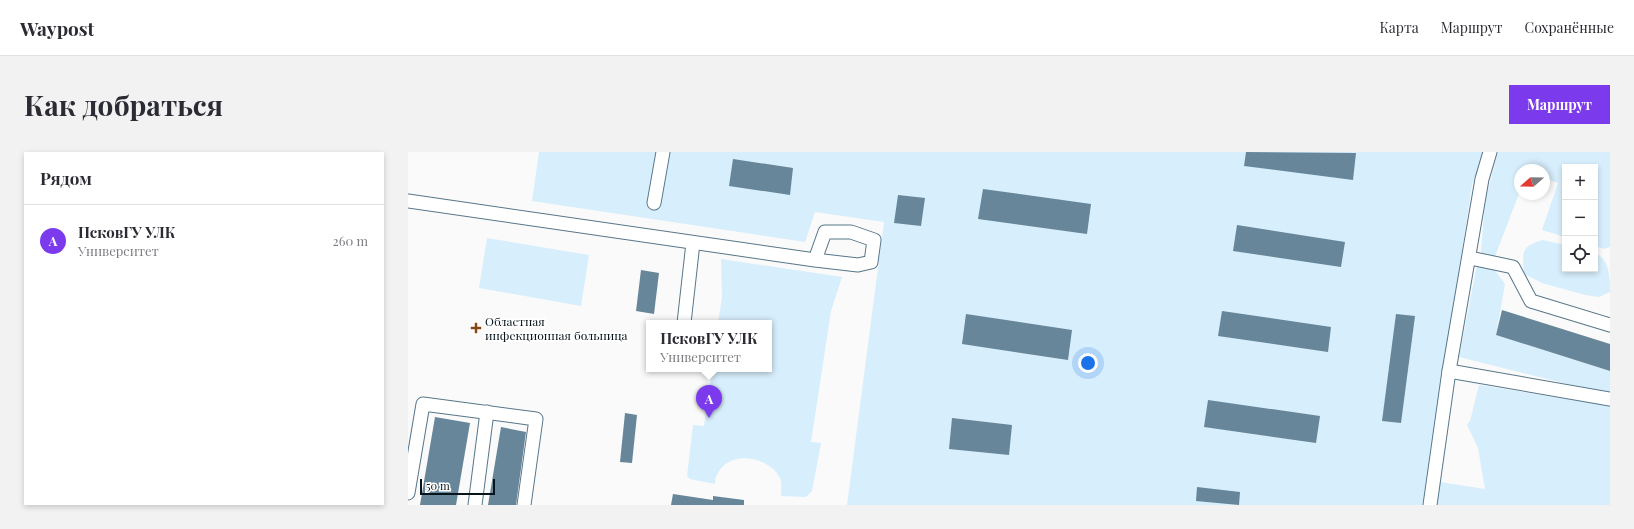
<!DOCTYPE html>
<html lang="ru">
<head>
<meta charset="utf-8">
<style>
	body { margin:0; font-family:"Playfair Display",serif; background:#f2f2f3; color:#2b2b33 }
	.controls { position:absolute; right:12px; top:12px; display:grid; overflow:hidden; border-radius:0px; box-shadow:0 2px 6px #0003 }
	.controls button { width:36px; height:36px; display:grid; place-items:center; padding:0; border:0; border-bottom:1px solid #e1e1e2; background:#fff; color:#2b2b33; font:20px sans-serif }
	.compass { position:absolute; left:1106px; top:12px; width:36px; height:36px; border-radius:50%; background:#fff; box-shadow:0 2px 6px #0003; rotate:250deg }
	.scale { position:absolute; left:12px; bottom:10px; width:75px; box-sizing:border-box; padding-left:4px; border:2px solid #07141b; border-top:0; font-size:11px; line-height:14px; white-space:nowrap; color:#07141b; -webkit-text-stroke:3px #fff; paint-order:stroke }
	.you { position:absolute; left:680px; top:211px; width:14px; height:14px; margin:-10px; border:3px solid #fff; border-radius:50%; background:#1a73e8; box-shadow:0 0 0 6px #1a73e833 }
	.badge { display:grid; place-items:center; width:26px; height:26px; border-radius:50%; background:#7c3aed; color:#fff; font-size:13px; font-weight:700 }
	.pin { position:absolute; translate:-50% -33px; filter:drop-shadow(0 1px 2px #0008) }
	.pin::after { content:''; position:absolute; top:21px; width:14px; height:12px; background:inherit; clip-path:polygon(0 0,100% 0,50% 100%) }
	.popup { position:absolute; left:238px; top:168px; width:126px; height:52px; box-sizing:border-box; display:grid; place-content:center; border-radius:0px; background:#fff; filter:drop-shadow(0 1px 3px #0005); font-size:13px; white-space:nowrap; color:#7c7c81 }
	.popup b { font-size:15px; color:#2b2b33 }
	.popup::after { content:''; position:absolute; left:50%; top:100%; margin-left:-8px; border:8px solid transparent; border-top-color:#fff }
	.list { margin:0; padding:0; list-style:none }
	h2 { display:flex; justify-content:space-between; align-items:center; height:52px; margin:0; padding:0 16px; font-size:17px }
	h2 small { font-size:13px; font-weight:400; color:#7c7c81 }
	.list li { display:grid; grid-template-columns:26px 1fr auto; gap:12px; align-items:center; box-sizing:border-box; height:72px; padding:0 16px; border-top:1px solid #e1e1e2 }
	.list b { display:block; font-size:15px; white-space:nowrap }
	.list p { margin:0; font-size:13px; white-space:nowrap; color:#7c7c81 }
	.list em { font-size:13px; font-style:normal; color:#7c7c81 }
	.icon { flex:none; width:22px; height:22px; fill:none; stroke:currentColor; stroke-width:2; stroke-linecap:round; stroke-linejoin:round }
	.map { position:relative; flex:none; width:1202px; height:353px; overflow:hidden; border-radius:0px }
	header { display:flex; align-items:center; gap:24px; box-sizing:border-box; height:56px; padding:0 20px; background:#fff; border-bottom:1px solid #e1e1e2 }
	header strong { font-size:19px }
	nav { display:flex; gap:22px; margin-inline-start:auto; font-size:14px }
	.intro { display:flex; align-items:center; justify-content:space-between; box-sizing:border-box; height:96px; padding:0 24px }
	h1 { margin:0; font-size:28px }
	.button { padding:10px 18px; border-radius:0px; background:#7c3aed; color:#fff; font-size:14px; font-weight:700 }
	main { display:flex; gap:24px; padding:0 24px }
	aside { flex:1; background:#fff; border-radius:0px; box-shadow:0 2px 6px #0003 }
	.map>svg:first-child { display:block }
	.green { fill:#d7eefc }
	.building { fill:#678699 }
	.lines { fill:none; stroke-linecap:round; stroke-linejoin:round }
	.minor-casing { stroke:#577689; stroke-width:15 }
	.minor { stroke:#fff; stroke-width:13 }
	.poi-dot { fill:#884812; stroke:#fff; stroke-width:1.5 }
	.labels { text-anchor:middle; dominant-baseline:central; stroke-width:4; stroke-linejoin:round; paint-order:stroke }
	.poi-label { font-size:12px; fill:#07141b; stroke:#fff; text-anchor:start }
</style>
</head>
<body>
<header>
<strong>Waypost</strong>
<nav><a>Карта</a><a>Маршрут</a><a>Сохранённые</a></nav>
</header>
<div class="intro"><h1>Как добраться</h1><a class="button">Маршрут</a></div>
<main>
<aside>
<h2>Рядом<small></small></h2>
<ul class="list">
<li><span class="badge">A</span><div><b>ПсковГУ УЛК</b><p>Университет</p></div><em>260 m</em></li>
</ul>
</aside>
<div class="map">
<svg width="1202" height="353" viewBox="0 0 1202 353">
	<rect width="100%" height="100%" fill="#fafafa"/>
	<!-- green -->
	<g class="green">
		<path d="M131,0H1075L1064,33L1015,353H439L476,70L407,60L397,90L124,49Z"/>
		<path d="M1090,0H1202V95L1196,97L1187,94V15H1157V85L1134,78L1150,31L1136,26V18H1112V39L1086,107L1073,100L1077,49Z"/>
		<path d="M79,86L181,103L173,154L71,136Z"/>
		<path d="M1135,88L1157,93V117H1187V101C1202,107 1202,126 1202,140L1191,145L1177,143L1134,131L1116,122C1115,100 1111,95 1135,88Z"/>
		<path d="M313,107L434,125L423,159L403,290L413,291L404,339L398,345L373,344C373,338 374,331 372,326C361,304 320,297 309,323C307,325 307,329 307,332L282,327L279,324L285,273L296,274L304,217H361V171H310L314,145Z"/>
		<path d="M1069,113H1083L1097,132L1088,183L1202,219V242L1164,237L1159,232L1051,205Z"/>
		<path d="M1071,233L1202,254V353H1029L1032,330L1077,337L1070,296L1059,273L1062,269Z"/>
	</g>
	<!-- building -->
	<g class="building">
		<path d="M838,0L948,1L945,28L836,14Z"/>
		<path d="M325,7L385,16L382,43L321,34Z"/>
		<path d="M575,37L683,52L679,82L570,67Z"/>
		<path d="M490,43L517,46L513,74L486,71Z"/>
		<path d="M829,73L937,90L933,115L825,99Z"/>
		<path d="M233,118L251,121L246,162L228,159Z"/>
		<path d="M1094,158L1202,192V219L1088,183Z"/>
		<path d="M814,159L923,175L920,200L810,184Z"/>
		<path d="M558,162L664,178L660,208L554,192Z"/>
		<path d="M988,162L1007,164L993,271L974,269Z"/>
		<path d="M800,248L912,264L908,291L796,275Z"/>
		<path d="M217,261L229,263L224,311L212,310Z"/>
		<path d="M27,265L62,271L48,353H12Z"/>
		<path d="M544,266L604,273L601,303L541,297Z"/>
		<path d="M93,275L118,280L108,353H80Z"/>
		<path d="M789,335L832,340L831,353L788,349Z"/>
		<path d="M265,342L305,348V344L336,348V353H263Z"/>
	</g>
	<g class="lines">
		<!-- minor casing -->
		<g class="minor-casing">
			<g id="minor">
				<path d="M0,49L407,108L450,113L463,110L466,88L443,80H417L407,108"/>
				<path d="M246,51L255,0"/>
				<path d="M1062,106L1105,115L1123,149L1202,173"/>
				<path d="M276,171L285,91"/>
				<path d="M1041,219L1202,247"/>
				<path d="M0,341L15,252L128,267L116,353"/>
				<path d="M67,353L79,260"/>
				<path d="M1022,353L1041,219L1074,27L1082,0"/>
			</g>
		</g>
		<!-- minor -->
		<use href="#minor" class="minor"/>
	</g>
	<!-- markers -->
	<path class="poi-dot" d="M66 170h4v4h4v4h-4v4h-4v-4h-4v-4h4z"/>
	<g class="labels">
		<!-- poi labels -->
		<g class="poi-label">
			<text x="77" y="169">Областная<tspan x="77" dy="14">инфекционная больница</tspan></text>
		</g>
	</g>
</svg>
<div class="controls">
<button>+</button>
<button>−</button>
<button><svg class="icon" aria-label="locate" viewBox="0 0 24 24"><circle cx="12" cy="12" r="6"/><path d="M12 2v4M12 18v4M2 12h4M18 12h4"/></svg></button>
</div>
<svg class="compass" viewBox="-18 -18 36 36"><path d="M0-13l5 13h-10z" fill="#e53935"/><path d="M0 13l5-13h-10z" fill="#7c7c81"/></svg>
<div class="scale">50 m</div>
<div class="you"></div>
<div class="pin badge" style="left:301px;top:266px">A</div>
<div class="popup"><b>ПсковГУ УЛК</b>Университет</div>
</div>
</main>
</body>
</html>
